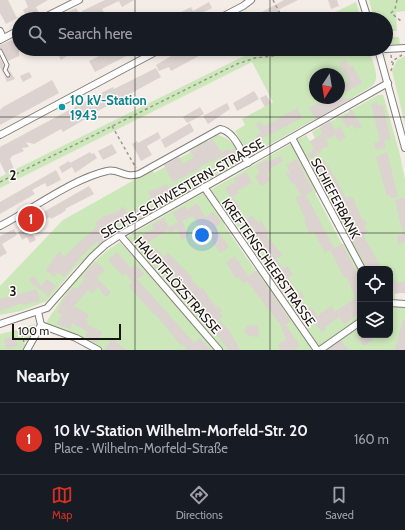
<!DOCTYPE html>
<html lang="en">
<head>
<meta charset="utf-8">
<style>
	body { margin:0; font-family:Cabin,sans-serif; background:#242831; color:#f1f3f6 }
	.controls { position:absolute; right:12px; bottom:12px; display:grid; overflow:hidden; border-radius:8px; box-shadow:0 2px 6px #0003 }
	.controls button { width:36px; height:36px; display:grid; place-items:center; padding:0; border:0; border-bottom:1px solid #363941; background:#171b24; color:#f1f3f6; font:20px sans-serif }
	.compass { position:absolute; left:309px; top:68px; width:36px; height:36px; border-radius:50%; background:#171b24; box-shadow:0 2px 6px #0003; rotate:192deg }
	.scale { position:absolute; left:12px; bottom:10px; width:109px; box-sizing:border-box; padding-left:4px; border:2px solid #181513; border-top:0; font-size:11px; line-height:14px; white-space:nowrap; color:#181513; -webkit-text-stroke:3px #fefbf9; paint-order:stroke }
	.you { position:absolute; left:202px; top:235px; width:14px; height:14px; margin:-10px; border:3px solid #fff; border-radius:50%; background:#1a73e8; box-shadow:0 0 0 6px #1a73e833 }
	.badge { display:grid; place-items:center; width:26px; height:26px; border-radius:50%; background:#d93025; color:#fff; font-size:13px; font-weight:700 }
	.pin { position:absolute; translate:-50% -50%; border:2px solid #fff; box-shadow:0 1px 4px #0006 }
	.list { margin:0; padding:0; list-style:none }
	h2 { display:flex; justify-content:space-between; align-items:center; height:52px; margin:0; padding:0 16px; font-size:17px }
	h2 small { font-size:13px; font-weight:400; color:#9ea1a6 }
	.list li { display:grid; grid-template-columns:26px 1fr auto; gap:12px; align-items:center; box-sizing:border-box; height:72px; padding:0 16px; border-top:1px solid #363941 }
	.list b { display:block; font-size:15px; white-space:nowrap }
	.list p { margin:0; font-size:13px; white-space:nowrap; color:#9ea1a6 }
	.list em { font-size:13px; font-style:normal; color:#9ea1a6 }
	.icon { flex:none; width:22px; height:22px; fill:none; stroke:currentColor; stroke-width:2; stroke-linecap:round; stroke-linejoin:round }
	.map { position:relative; flex:none; width:405px; height:350px; overflow:hidden }
	.search { position:absolute; background:#171b24; box-shadow:0 2px 6px #0003; left:12px; right:12px; top:12px; height:44px; display:flex; align-items:center; gap:10px; box-sizing:border-box; padding:0 14px; border-radius:22px; color:#9ea1a6; font-size:15px }
	.sheet { height:124px; background:#171b24 }
	nav { display:flex; justify-content:space-around; align-items:center; box-sizing:border-box; height:56px; border-top:1px solid #363941; background:#171b24; font-size:11px; color:#9ea1a6 }
	nav a { display:grid; justify-items:center; gap:2px }
	nav .on { color:#d93025 }
	.map>svg:first-child { display:block }
	.green { fill:#cce7ba; fill-rule:evenodd }
	.building { fill:#dcd2cf }
	.lines { fill:none; stroke-linecap:round; stroke-linejoin:round }
	.service-casing { stroke:#847e79; stroke-width:5 }
	.minor-casing { stroke:#847e79; stroke-width:8 }
	.path { stroke:#9c9793; stroke-width:1.5; stroke-dasharray:3 3; stroke-linecap:butt }
	.service { stroke:#fff; stroke-width:3 }
	.minor { stroke:#fff; stroke-width:6 }
	.grid { fill:none; stroke:#181513; stroke-width:1; stroke-opacity:0.55 }
	.culture-dot { fill:#0f9aa8; stroke:#fefbf9; stroke-width:1.5 }
	.labels { text-anchor:middle; dominant-baseline:central; stroke-width:3; stroke-linejoin:round; paint-order:stroke }
	.culture-label { font-size:13px; font-weight:bold; fill:#0d838f; stroke:#fefbf9; text-anchor:start }
	.street-label { font-size:13px; fill:#181513; stroke:#fefbf9 }
	.grid-label { font-size:13px; text-anchor:middle; font-weight:bold; fill:#181513; stroke:#fefbf9; stroke-width:3; stroke-linejoin:round; paint-order:stroke }
</style>
</head>
<body>
<div class="map">
<svg width="405" height="350" viewBox="0 0 405 350">
	<rect width="100%" height="100%" fill="#f4ede7"/>
	<!-- green -->
	<g class="green">
		<path d="M369,0H405V11L396,12L397,31H391V37H399L400,44H386V19H374Z"/>
		<path d="M356,2L361,19H321Z"/>
		<path d="M258,49H369C371,60 382,77 372,86L335,108L332,102L325,111L326,113L249,156L235,131L245,125L242,119L273,102L252,62L0,188V177ZM315,74H339V98H315Z"/>
		<path d="M405,56V124L392,71L397,60Z"/>
		<path d="M378,95H383L385,101L400,155L405,180V290L401,293L395,294V299L390,298V269H365L324,186L321,187L297,140L306,135L310,141L315,138L312,132Z"/>
		<path d="M217,135C228,136 242,150 240,162L109,237L74,269L47,301L21,311L0,315V286L63,220L152,170L154,173L196,149L195,146L206,140L208,142Z"/>
		<path d="M292,143L318,191L315,193L342,244L345,243L360,271V319L320,348L317,347L306,328L311,322L304,313L297,318L286,301L289,299L286,294L283,296L276,286L278,283L263,267L266,265L230,216L228,217L210,190Z"/>
		<path d="M205,192L226,223L224,225L256,271L259,270L313,350H223L127,237Z"/>
		<path d="M120,242L215,350H101L74,335L46,323C65,292 89,261 120,242Z"/>
		<path d="M390,305L405,306V350H325L360,325V335H390Z"/>
		<path d="M34,324L35,325L28,343L25,341L22,328Z"/>
		<path d="M20,329L26,347L24,350H0V334Z"/>
	</g>
	<!-- building -->
	<g class="building">
		<path d="M0,0H8L17,18L6,24L0,13Z"/>
		<path d="M25,0H48L36,7L39,13L28,19L23,10L28,7Z"/>
		<path d="M105,0H134L122,7L119,1L102,9L105,14L95,19H85L82,11Z"/>
		<path d="M284,0H298L278,10L280,15L277,17L278,19H249Z"/>
		<path d="M328,0H337L339,6L331,9Z"/>
		<path d="M209,2L212,8L190,19H168L191,7L193,11Z"/>
		<path d="M76,8L81,16L76,19H55Z"/>
		<path d="M19,37V56L8,61L0,48V45Z"/>
		<path d="M66,49L69,55L61,60L57,53Z"/>
		<path d="M98,49H140L95,72L89,61L101,55Z"/>
		<path d="M183,49H212L171,71L169,67L159,71L156,65Z"/>
		<path d="M0,58L4,65L2,71L5,77L8,78L11,76L9,69L15,79L7,82L0,67Z"/>
		<path d="M345,60L350,67L353,66L362,83L339,96V86L349,81L339,63Z"/>
		<path d="M156,68L161,77L126,96L127,98L107,106L86,117L87,118L63,132L61,129L34,144L26,142L29,147L22,148L24,151L12,156L10,159L14,169L6,174L0,162V147L105,91L113,87L114,89Z"/>
		<path d="M29,72L32,77L23,82L20,76Z"/>
		<path d="M52,80L59,93L0,125V110L3,107Z"/>
		<path d="M254,91L259,99L237,111L233,103Z"/>
		<path d="M266,95L271,103L265,107L260,98Z"/>
		<path d="M327,98H352L316,119L309,108Z"/>
		<path d="M377,102L378,106L383,105L391,139L384,141L386,148L376,150L374,143L380,141L371,104Z"/>
		<path d="M227,103L230,109L208,124L203,116Z"/>
		<path d="M200,107L204,114L187,123L183,117Z"/>
		<path d="M297,108L302,118L259,140L264,148L254,154L248,144L257,139L256,136L261,133L256,124L261,121L264,127Z"/>
		<path d="M351,109L362,127L355,129L353,124L347,128L341,118L350,113L349,110Z"/>
		<path d="M330,121L335,130L340,127L346,137L339,141L335,135L326,140L329,146L321,149V152L310,159L307,154L314,150L310,142L322,134L320,127Z"/>
		<path d="M190,123L194,131L165,148L161,140Z"/>
		<path d="M158,132L161,138L147,146L152,155L141,161L132,144L137,141L138,143Z"/>
		<path d="M212,139L222,152L229,149L230,151L235,148L239,156L226,164L222,156L211,162L210,161L198,168L199,169L173,182L164,165L179,157L183,164L194,157L190,151Z"/>
		<path d="M112,144L117,153L103,160L98,151Z"/>
		<path d="M90,152L91,154L94,153L97,158L75,173L70,163Z"/>
		<path d="M387,152L398,197L391,198L390,195L387,196L376,157Z"/>
		<path d="M280,156L283,161L270,169L271,172L267,174L271,180L261,186L255,176L260,173L256,166L268,159L269,162Z"/>
		<path d="M297,159L313,191L306,195L334,248L332,249L342,244L360,279V313L344,324L339,317L325,327L326,329L322,332L305,311L300,314L273,276L266,265L273,260L245,220L252,215L258,223L261,221L269,233L266,235L282,255L276,259L283,269L287,266L293,274L288,277L294,286L290,288L295,296L301,292L304,297L301,299L308,309L311,307L317,316L331,306L335,312L356,298L348,281L346,277L344,278L330,250L325,253L314,232L310,234L307,228L304,221L306,220L295,198L301,195L294,183L292,184L286,174L290,172L286,165Z"/>
		<path d="M323,159L327,166L328,165L346,198L350,196L353,198L362,219H364L367,224L364,226L368,232L363,235L382,269H368L362,258L351,239L359,235L347,214L349,213L344,203L342,204L331,182L323,186L311,162Z"/>
		<path d="M69,161L72,167L62,173L59,167Z"/>
		<path d="M56,170L61,180L47,187L45,183L32,190L35,194L0,214V202Z"/>
		<path d="M246,172L252,183L237,191L239,193L231,198L225,188L235,182L234,179Z"/>
		<path d="M167,184L172,194L155,204L148,192Z"/>
		<path d="M89,186L94,194L65,209L66,210L62,213L51,219L50,217L30,228L26,222Z"/>
		<path d="M233,198L241,208L231,215L224,205Z"/>
		<path d="M405,198V242L398,244L397,236L403,234L395,200Z"/>
		<path d="M197,203L205,218L213,212L221,223L215,227L229,247L220,253L203,227L200,229L193,216L182,221L189,236L182,240L177,229L170,233L168,230L147,243L142,235L154,228L152,225L164,218L169,227L178,222L173,213L185,206L187,210Z"/>
		<path d="M144,205L149,213L138,220L133,211Z"/>
		<path d="M123,206L129,217L105,232L109,237L99,245L97,242L88,249L64,277L58,272L54,277L46,270L59,251L65,257L76,245L98,226L95,223L105,215L106,216L118,211Z"/>
		<path d="M28,226L36,240L30,243L27,237L22,240L18,232Z"/>
		<path d="M14,229L17,235L2,244L7,253L0,257V236Z"/>
		<path d="M155,247L163,256L155,264L146,255Z"/>
		<path d="M117,252L131,268L135,264L144,274L137,279L194,343L200,338L211,350H187L184,345L182,346L177,341L162,322L155,314L154,315L133,291L129,286L133,283L125,273L123,276L108,260Z"/>
		<path d="M168,253L193,278L191,279L200,289L202,287L216,307L218,306L222,311L219,313L223,316L216,322L161,260Z"/>
		<path d="M235,256L248,276L256,271L291,321L282,327L247,281L243,283L239,277L236,279L226,263Z"/>
		<path d="M96,262L105,270L97,278L111,293L106,297L98,287L92,293L88,290L74,306L89,315L86,320L88,322L87,324L102,332L96,343L85,336L88,332L72,323L70,329L57,324L62,314L57,312L65,297L74,287L77,289L85,279L83,276Z"/>
		<path d="M390,272L396,283L405,282V293H395L390,284Z"/>
		<path d="M34,276L41,286L47,279L56,286L48,296L31,283L29,279Z"/>
		<path d="M37,289L40,301L22,305V303L0,311V299Z"/>
		<path d="M403,320H405V350H395Z"/>
		<path d="M220,321L230,332L240,350H229L211,328Z"/>
		<path d="M249,324L250,326L258,325L259,337L250,336L244,331Z"/>
		<path d="M286,325L300,346L293,350H281L278,345L286,339L281,328Z"/>
		<path d="M356,335H370L373,340L364,346Z"/>
		<path d="M15,336L18,346L6,349L4,339Z"/>
		<path d="M112,339L126,350H104Z"/>
		<path d="M341,340L348,350H328Z"/>
	</g>
	<g class="lines">
		<!-- service casing -->
		<g class="service-casing">
			<path id="service" d="M0,51L7,65L5,70L8,75"/>
		</g>
		<!-- minor casing -->
		<g class="minor-casing">
			<g id="minor">
				<path d="M362,0L368,19"/>
				<path d="M41,19L79,0"/>
				<path d="M218,19L243,6L251,0"/>
				<path d="M0,31L3,38"/>
				<path d="M0,40L19,30"/>
				<path d="M378,49L405,148"/>
				<path d="M386,49L405,48"/>
				<path d="M0,135L161,49"/>
				<path d="M292,138L362,269"/>
				<path d="M204,187L317,350"/>
				<path d="M0,226C33,209 72,179 107,171C118,168 125,179 139,174L220,129C234,131 241,151 248,163"/>
				<path d="M120,235L219,350"/>
				<path d="M390,303L405,304"/>
				<path d="M0,324L47,308L92,257L105,245L120,235L388,83"/>
				<path d="M41,325L76,338L98,350"/>
				<path d="M27,350L41,325L38,312"/>
				<path d="M320,350L360,322"/>
			</g>
		</g>
		<!-- path -->
		<g class="path">
			<path d="M273,0L283,19"/>
			<path d="M397,0L395,9L391,13L401,21"/>
			<path d="M391,55L392,63"/>
			<path d="M391,71L394,60L402,55"/>
			<path d="M112,126L136,168"/>
			<path d="M0,182L237,64L255,58L288,54L298,49"/>
			<path d="M20,328L24,342"/>
		</g>
		<!-- service -->
		<use href="#service" class="service"/>
		<!-- minor -->
		<use href="#minor" class="minor"/>
	</g>
	<!-- grid -->
	<path class="grid" d="M135,0V19M270,0V19M135,49V350M270,49V350M0,117H405M0,233H405"/>
	<!-- markers -->
	<circle class="culture-dot" cx="62" cy="107" r="4"/>
	<g class="labels">
		<!-- culture labels -->
		<g class="culture-label">
			<text x="70" y="100">10 kV-Station<tspan x="70" dy="15">1943</tspan></text>
		</g>
		<!-- street labels -->
		<g class="street-label">
			<text transform="translate(182 188) rotate(-30)">SECHS-SCHWESTERN-STRASSE</text>
			<text transform="translate(336 198) rotate(62)">SCHIEFERBANK</text>
			<text transform="translate(269 262) rotate(55)">KREFTENSCHEERSTRASSE</text>
			<text transform="translate(178 285) rotate(49)">HAUPTFLÖZSTRASSE</text>
		</g>
	</g>
	<g class="grid-label">
		<text x="13" y="180">2</text>
		<text x="13" y="296">3</text>
	</g>
</svg>
<div class="controls">
<button><svg class="icon" aria-label="locate" viewBox="0 0 24 24"><circle cx="12" cy="12" r="6"/><path d="M12 2v4M12 18v4M2 12h4M18 12h4"/></svg></button>
<button><svg class="icon" aria-label="layers" viewBox="0 0 24 24"><path d="M12 4l9 5-9 5-9-5zM3 14l9 5 9-5"/></svg></button>
</div>
<svg class="compass" viewBox="-18 -18 36 36"><path d="M0-13l5 13h-10z" fill="#e53935"/><path d="M0 13l5-13h-10z" fill="#9ea1a6"/></svg>
<div class="scale">100 m</div>
<div class="you"></div>
<div class="pin badge" style="left:31px;top:219px">1</div>
<div class="search"><svg class="icon" aria-label="search" viewBox="0 0 24 24"><circle cx="10" cy="10" r="6"/><path d="M15 15l6 6"/></svg>Search here</div>
</div>
<section class="sheet">
<h2>Nearby<small></small></h2>
<ul class="list">
<li><span class="badge">1</span><div><b>10 kV-Station Wilhelm-Morfeld-Str. 20</b><p>Place · Wilhelm-Morfeld-Straße</p></div><em>160 m</em></li>
</ul>
</section>
<nav>
<a class="on"><svg class="icon" aria-label="map" viewBox="0 0 24 24"><path d="M3 6l6-2 6 2 6-2v14l-6 2-6-2-6 2zM9 4v14M15 6v14"/></svg>Map</a>
<a><svg class="icon" aria-label="directions" viewBox="0 0 24 24"><path d="M12 3l9 9-9 9-9-9zM9 14v-3h6M13 9l2 2-2 2"/></svg>Directions</a>
<a><svg class="icon" aria-label="saved" viewBox="0 0 24 24"><path d="M7 4h10v16l-5-4-5 4z"/></svg>Saved</a>
</nav>
</body>
</html>
